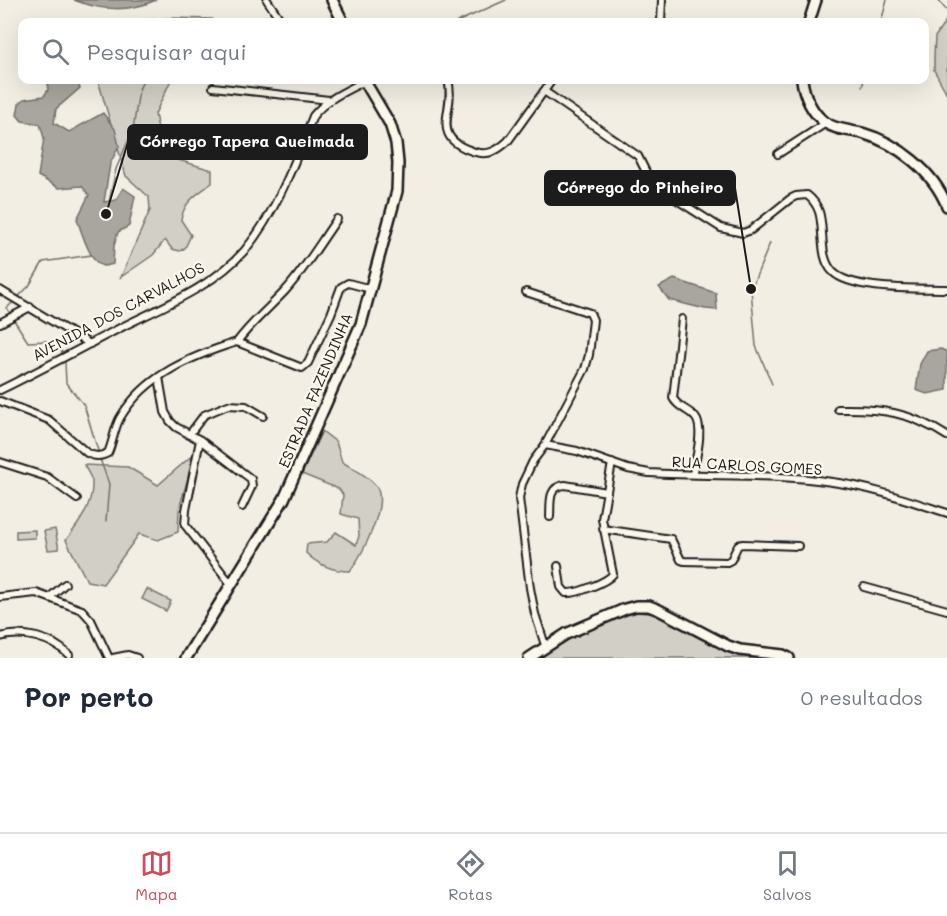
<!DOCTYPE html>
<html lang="pt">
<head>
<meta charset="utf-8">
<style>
	body { margin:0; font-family:Mali,sans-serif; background:#f2f2f3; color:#1f2937 }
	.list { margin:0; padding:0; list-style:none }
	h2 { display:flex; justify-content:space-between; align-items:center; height:78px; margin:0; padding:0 24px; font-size:26px }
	h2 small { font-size:20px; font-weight:400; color:#747a83 }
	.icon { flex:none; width:33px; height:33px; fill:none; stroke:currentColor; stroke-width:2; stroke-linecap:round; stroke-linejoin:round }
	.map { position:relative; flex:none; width:947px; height:658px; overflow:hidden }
	.search { position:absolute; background:#fff; box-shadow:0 6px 24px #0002; left:18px; right:18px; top:18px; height:66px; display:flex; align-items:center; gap:15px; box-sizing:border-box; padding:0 21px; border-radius:12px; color:#747a83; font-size:22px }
	.sheet { height:174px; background:#fff }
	nav { display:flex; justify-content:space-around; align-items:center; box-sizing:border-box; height:84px; border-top:2px solid #e0e1e3; background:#fff; font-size:16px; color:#747a83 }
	nav a { display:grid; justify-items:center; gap:3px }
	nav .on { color:#d1495b }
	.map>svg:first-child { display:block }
	.green { fill:#d2cfc6; stroke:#777671; stroke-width:1.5 }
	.water { fill:#a9a6a0; stroke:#716f6b; stroke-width:1.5 }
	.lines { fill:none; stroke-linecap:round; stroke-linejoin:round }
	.stream { stroke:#716f6b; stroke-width:1.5 }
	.street-casing { stroke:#1c1c1c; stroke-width:10 }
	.secondary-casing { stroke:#1c1c1c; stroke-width:14 }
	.street { stroke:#fbf7ec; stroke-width:6 }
	.secondary { stroke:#fbf7ec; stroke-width:9 }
	.labels { text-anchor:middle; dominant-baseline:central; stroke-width:4.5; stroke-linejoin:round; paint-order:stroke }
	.street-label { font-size:15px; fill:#1c1c1c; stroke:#fbf7ec }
	.leader { fill:none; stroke:#1c1c1c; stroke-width:2 }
	.callout-dot { fill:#1c1c1c; stroke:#fbf7ec; stroke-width:2 }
	.callout { fill:#1c1c1c; stroke:#1c1c1c; stroke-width:2 }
	.callout-label { font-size:16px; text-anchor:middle; font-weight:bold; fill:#fff }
</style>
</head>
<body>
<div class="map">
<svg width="947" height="658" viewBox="0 0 947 658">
	<rect width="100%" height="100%" fill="#f2eee4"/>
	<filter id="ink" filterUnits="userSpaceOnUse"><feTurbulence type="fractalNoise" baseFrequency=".0167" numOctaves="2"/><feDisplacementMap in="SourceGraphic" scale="12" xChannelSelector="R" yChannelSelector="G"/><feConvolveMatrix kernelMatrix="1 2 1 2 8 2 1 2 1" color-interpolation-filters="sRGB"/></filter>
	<g filter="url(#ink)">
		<!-- green -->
		<g class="green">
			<path d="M170,18L212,19L209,22H121Z"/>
			<path d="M947,19V94L934,70V56L935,37Z"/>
			<path d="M98,80H171L155,114L162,147L175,159L212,170V183C197,194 184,201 181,220L191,235L185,248L180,251L172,249L165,240L153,255L121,277L150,210L149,197L126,176Z"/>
			<path d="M322,431L336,442L342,462C352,468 369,476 376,486C389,504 362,555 350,571C333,571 318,565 306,553L307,544L327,542L336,532L356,545L359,536L358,519L341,514L343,495L339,489L302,474Z"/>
			<path d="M195,453L179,509L178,532L158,540L139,534L103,584L87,581L66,540C79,524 93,504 92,483C92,477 86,470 84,465L128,467L158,485Z"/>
			<path d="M55,529L59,549L48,550L44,531Z"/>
			<path d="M35,530V538L16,539V531Z"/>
			<path d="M147,589L171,601L166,611L142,599Z"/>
			<path d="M636,612L657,614L693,632L767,658H540C567,640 604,616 636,612Z"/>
		</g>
		<!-- water -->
		<g class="water">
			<path d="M74,0H156C130,12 101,11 74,0Z"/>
			<path d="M52,80H76L80,88L56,109L54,123L69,132L103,113L115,129L119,146L110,164L104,202L116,200L123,188L135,196L129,226L118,232L114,246L113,264C110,265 107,266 103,266C90,263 81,230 77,219L89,195L82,186L59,188L38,176L44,138L40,124L22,121L17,115L19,104L24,99L44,96L48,90V84Z"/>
			<path d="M674,279L716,293L717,310L705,309L669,300L659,287Z"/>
			<path d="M941,349L947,352V390L927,394L916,390L920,364L927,351Z"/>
		</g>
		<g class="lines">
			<!-- stream -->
			<g class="stream">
				<path d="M938,0L947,11"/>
				<path d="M457,22L506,0"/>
				<path d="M881,22L887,0"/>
				<path d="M862,87L864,80"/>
				<path d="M109,202L116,169L133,130L139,90L143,80"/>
				<path d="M770,243L751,289L756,346L772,384"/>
				<path d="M19,296L29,286L43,262L91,255"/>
				<path d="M10,313L7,308L13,302"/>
				<path d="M14,320L28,342L47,341L51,348H60L62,353"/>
				<path d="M65,362L66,383L84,405L99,454"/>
				<path d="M100,459L109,484L106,521"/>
			</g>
			<!-- street casing -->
			<g class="street-casing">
				<g id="street">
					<path d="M267,0L282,22"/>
					<path d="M661,22L662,0"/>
					<path d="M448,80C457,111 426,137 475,152C489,156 498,150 508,141L552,80"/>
					<path d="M213,87L329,100"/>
					<path d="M544,91L638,156L652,184L721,228L743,233L751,230L790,199L796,196L807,195C820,205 821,217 822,233C823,246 823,262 833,272C852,291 920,288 947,289"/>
					<path d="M778,154L826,123"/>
					<path d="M0,290L90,344"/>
					<path d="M526,292L590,313L593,320L589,355L585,369L545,445L533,461L522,484L519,498L530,588L535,614L545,645"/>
					<path d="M682,319L673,398C678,408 688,409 695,417C705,428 695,461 693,474"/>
					<path d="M0,323L30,307"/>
					<path d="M237,342L302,368L308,363L331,314L341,287L348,283L371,289"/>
					<path d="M237,342C251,323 269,308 285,291C305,269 320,243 337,219"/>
					<path d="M159,377L165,412L170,421L176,427L200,440L251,479L252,486L242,507"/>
					<path d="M0,390C41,370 81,348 122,327C164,306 214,286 245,250C277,211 295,162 313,116C326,99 346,91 365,81"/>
					<path d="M0,401L49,420L87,453C95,457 100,457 108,453C113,442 114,429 120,418C145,375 192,356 237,342"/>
					<path d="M838,409C881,408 910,412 947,436"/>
					<path d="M189,435L204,415L228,405L246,406L263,416"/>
					<path d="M200,440L186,510L185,525L231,584"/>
					<path d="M545,445L577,451L628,469L649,473C710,477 772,473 832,482C871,487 910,501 947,513"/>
					<path d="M0,462L47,477L77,499"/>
					<path d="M550,517C551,503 547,487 565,485L607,492"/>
					<path d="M603,529L671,539L681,560L684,561L727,562L731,560L738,545L743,544L798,546"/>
					<path d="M558,566L561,587L566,593C577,594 607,582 613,574L602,519L612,463"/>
					<path d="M864,587L947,610"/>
					<path d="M0,597L36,593L82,610L91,620L109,658"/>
					<path d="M50,597L65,584"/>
					<path d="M0,637C23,630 52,638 69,655"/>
					<path d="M113,658L128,655L137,658"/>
				</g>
			</g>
			<!-- secondary casing -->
			<g class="secondary-casing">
				<g id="secondary">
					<path d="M332,0L343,22"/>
					<path d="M809,22L816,0"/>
					<path d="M802,80C804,95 812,114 826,123C836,130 850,130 862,133C897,143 933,171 947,206"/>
					<path d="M186,658L284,499L361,324L397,191L398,163L396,143L390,124L364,80"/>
					<path d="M529,658L566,634L625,609L636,606H649L659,610L728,646L740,650L783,655L789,658"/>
				</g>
			</g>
			<!-- street -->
			<use href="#street" class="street"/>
			<!-- secondary -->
			<use href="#secondary" class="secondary"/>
		</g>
	</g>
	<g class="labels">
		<!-- street labels -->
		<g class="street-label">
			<text transform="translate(118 311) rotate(-28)">AVENIDA DOS CARVALHOS</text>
			<text transform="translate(315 390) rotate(-67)">ESTRADA FAZENDINHA</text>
			<text transform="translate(747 465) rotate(3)">RUA CARLOS GOMES</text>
		</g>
	</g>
	<!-- callouts -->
	<path class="leader" d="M106 214L128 142M751 289L735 188"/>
	<g class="callout-dot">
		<circle cx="106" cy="214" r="6"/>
		<circle cx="751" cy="289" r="6"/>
	</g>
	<g class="callout">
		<rect x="128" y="125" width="239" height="34" rx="6"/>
		<rect x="545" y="171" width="190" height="34" rx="6"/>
	</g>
	<g class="callout-label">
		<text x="247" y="147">Córrego Tapera Queimada</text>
		<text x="640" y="193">Córrego do Pinheiro</text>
	</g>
</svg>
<div class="search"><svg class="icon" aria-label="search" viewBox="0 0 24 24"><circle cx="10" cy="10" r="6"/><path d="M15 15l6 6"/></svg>Pesquisar aqui</div>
</div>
<section class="sheet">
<h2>Por perto<small>0 resultados</small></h2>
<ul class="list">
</ul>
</section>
<nav>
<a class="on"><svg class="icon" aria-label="map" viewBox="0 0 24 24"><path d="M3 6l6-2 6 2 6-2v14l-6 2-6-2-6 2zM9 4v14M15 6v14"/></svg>Mapa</a>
<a><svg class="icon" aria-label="directions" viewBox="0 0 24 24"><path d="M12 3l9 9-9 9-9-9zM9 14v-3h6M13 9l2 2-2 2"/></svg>Rotas</a>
<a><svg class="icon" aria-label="saved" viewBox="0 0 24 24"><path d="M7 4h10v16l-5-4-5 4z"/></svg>Salvos</a>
</nav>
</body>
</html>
